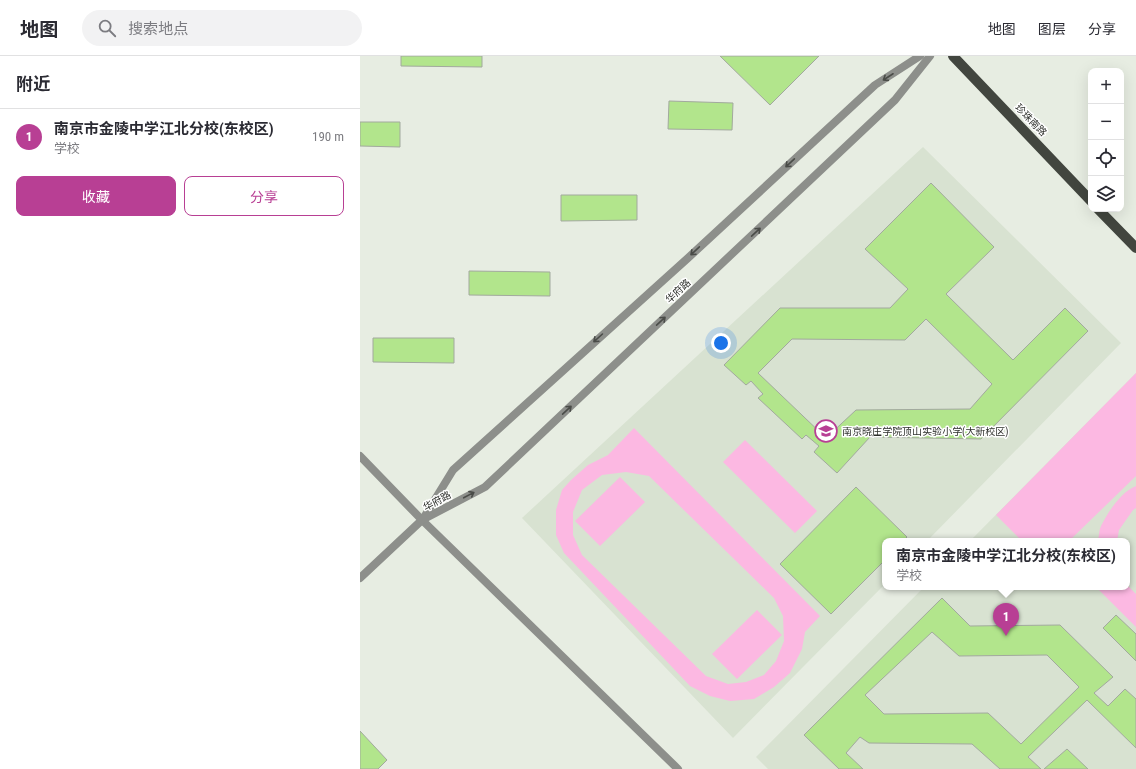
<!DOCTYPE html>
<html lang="zh">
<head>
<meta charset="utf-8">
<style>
	body { margin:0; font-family:"Roboto Condensed","Noto Sans SC",sans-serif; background:#f2f2f3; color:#2b2b33 }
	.controls { position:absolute; right:12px; top:12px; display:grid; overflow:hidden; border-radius:8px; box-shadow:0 4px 16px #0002 }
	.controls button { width:36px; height:36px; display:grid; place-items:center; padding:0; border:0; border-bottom:1px solid #e1e1e2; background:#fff; color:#2b2b33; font:20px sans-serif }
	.you { position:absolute; left:361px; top:287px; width:14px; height:14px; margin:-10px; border:3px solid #fff; border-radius:50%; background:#1a73e8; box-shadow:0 0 0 6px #1a73e833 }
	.badge { display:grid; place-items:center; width:26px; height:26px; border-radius:50%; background:#b83f94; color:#fff; font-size:13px; font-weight:700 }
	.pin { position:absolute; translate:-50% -33px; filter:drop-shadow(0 1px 2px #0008) }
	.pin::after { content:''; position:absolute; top:21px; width:14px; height:12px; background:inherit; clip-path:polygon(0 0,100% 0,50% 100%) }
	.popup { position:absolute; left:522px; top:482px; width:248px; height:52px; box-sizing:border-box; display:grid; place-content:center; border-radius:8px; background:#fff; filter:drop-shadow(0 1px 3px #0005); font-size:13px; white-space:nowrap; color:#7c7c81 }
	.popup b { font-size:15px; color:#2b2b33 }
	.popup::after { content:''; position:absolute; left:50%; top:100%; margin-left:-8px; border:8px solid transparent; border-top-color:#fff }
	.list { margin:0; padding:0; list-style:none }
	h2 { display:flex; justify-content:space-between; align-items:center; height:52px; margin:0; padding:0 16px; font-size:17px }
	h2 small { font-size:13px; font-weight:400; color:#7c7c81 }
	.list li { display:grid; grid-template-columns:26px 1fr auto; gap:12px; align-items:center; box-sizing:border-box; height:56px; padding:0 16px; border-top:1px solid #e1e1e2 }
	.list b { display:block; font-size:15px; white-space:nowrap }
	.list p { margin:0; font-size:13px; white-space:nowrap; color:#7c7c81 }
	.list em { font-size:13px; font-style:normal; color:#7c7c81 }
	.actions { display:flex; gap:8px; padding:12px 16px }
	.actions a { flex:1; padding:9px 0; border:1px solid #b83f94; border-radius:8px; text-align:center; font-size:14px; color:#b83f94 }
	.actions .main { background:#b83f94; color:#fff }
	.icon { flex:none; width:22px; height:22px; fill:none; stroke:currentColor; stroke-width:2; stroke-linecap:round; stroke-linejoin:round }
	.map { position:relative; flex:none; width:776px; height:713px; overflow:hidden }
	header { display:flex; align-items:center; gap:24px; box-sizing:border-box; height:56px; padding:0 20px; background:#fff; border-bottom:1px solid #e1e1e2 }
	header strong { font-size:19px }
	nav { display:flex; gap:22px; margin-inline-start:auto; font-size:14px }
	.search { width:280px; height:36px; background:#f2f2f3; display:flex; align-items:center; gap:10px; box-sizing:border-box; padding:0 14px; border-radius:22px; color:#7c7c81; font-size:15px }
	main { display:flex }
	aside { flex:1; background:#fff }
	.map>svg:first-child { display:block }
	.built { fill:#d8e2d1 }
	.green { fill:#fcb8e2; fill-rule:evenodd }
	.building { fill:#b2e58c; stroke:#a2a99e; fill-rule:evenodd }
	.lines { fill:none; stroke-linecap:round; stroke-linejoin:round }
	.minor { stroke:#8d8f8b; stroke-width:8 }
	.tertiary { stroke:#8d8f8b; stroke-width:8 }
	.primary { stroke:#42463f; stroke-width:10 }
	.oneway { stroke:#4a4c48 }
	.labels { text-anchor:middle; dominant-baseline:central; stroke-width:3; stroke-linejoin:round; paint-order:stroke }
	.street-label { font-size:10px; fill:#2e302c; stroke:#fff }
	.poi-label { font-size:10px; fill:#2e302c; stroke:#fff; text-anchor:start }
</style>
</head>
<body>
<header>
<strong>地图</strong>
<div class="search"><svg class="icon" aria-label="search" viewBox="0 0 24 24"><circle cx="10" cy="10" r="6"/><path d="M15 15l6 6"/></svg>搜索地点</div>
<nav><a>地图</a><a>图层</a><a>分享</a></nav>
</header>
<main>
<aside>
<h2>附近<small></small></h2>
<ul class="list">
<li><span class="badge">1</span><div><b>南京市金陵中学江北分校(东校区)</b><p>学校</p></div><em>190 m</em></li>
</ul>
<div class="actions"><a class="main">收藏</a><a>分享</a></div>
</aside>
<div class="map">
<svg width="776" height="713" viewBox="0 0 776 713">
	<rect width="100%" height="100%" fill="#e7ede2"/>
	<!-- built -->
	<g class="built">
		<path d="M563,91L761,287L567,485H525V528L373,682L162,462Z"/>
		<path d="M776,317V713H408L396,701L564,531H767V485H610Z"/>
	</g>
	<!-- green -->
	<g class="green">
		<path d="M776,317V420L709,485H662L636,459Z"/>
		<path d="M274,372L460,560L445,576L442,593L430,617L414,631L394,643L370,645L350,640L330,630L204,497L196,479V454L202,434L211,424L228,409L248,399ZM266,416L289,420L414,542L423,560L424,585L416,605L404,619L386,626L368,628L346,620L222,499L213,479V456L222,434L242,419Z"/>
		<path d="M385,384L457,455L435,477L363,406Z"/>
		<path d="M260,421L285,446L240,490L215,465Z"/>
		<path d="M776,430V452L773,454L759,474L757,485H738C739,480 739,474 741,470C748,456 761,436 776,430Z"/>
		<path d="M767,529L776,538V571L736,531H767Z"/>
		<path d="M397,554L422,579L377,623L352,598Z"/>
	</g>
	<!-- building -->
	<g class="building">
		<path d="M41,0H122V11L41,10Z"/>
		<path d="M360,0H459L410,49Z"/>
		<path d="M309,45L373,47L372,74L308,73Z"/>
		<path d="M0,66H40V91L0,90Z"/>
		<path d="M571,127L634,191L586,238L653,304L705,252L728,275L621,383L510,381L477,417L454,396L459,390L446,379L442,383L398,342L403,338L391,325L386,329L364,309L420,252H530L548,233L505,193ZM566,263L632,328L610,353L496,354L466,382L398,317L432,283L545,284Z"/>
		<path d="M201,139H277V164L201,165Z"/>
		<path d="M109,215L190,216V240L109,239Z"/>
		<path d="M13,282H94V307L13,306Z"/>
		<path d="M496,431L547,481L543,485H525V504L471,558L420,508Z"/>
		<path d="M582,542L610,570L700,569L753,621L734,637L748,650L765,633L776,643V692L727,644L668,701L681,713H640L612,688L509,687L500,681L486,697L503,713H479L444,679ZM572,576L599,600L687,599L719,631L661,688L628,657L524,658L505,639Z"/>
		<path d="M756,559L776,578V605L743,572Z"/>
		<path d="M0,675L27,704L18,713H0Z"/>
		<path d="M707,693L728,713H684Z"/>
	</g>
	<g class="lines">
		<!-- minor -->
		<g class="minor">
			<path d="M0,400L62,464L318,713"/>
			<path d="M0,522L62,464"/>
		</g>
		<!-- tertiary -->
		<g class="tertiary">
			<path d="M63,463L93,414L328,202L515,29L560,0"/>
			<path d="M62,464L125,431L535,44L570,0"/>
		</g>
		<!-- primary -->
		<g class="primary">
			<path d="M593,0L731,145"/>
			<path d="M738,153L776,192"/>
		</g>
	</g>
	<!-- one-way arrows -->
	<defs><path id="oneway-shaft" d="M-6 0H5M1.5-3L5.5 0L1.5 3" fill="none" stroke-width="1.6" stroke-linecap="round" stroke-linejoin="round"/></defs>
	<g class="oneway">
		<use href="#oneway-shaft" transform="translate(528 21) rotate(147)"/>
		<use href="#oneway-shaft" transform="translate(430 107) rotate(137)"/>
		<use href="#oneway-shaft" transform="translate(396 176) rotate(-43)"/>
		<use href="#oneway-shaft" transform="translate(335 195) rotate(137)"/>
		<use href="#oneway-shaft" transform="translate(301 265) rotate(-43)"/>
		<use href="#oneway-shaft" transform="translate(238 282) rotate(138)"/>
		<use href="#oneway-shaft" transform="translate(207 354) rotate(-43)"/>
		<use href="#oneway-shaft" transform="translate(109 439) rotate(-28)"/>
	</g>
	<!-- icons -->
	<defs>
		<g id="school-ring" transform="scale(1.15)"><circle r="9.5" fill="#fff" stroke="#b83f94" stroke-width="1.5"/><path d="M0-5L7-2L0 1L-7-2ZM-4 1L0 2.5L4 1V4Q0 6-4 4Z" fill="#b83f94"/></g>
	</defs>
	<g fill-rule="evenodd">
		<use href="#school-ring" x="466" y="375"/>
	</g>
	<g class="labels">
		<!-- street labels -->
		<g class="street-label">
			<text transform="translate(671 64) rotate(46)">珍珠南路</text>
			<text transform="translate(318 235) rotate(-43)">华府路</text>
			<text transform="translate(77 445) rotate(-28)">华府路</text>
		</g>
		<!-- poi labels -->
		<g class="poi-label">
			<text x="482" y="375">南京晓庄学院顶山实验小学(大新校区)</text>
		</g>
	</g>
</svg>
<div class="controls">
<button>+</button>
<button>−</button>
<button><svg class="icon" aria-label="locate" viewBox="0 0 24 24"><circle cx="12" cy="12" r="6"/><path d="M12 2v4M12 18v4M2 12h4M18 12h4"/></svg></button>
<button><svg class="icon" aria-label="layers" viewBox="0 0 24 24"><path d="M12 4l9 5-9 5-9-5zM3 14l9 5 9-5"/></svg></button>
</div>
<div class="you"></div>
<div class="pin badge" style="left:646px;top:580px">1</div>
<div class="popup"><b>南京市金陵中学江北分校(东校区)</b>学校</div>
</div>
</main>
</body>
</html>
